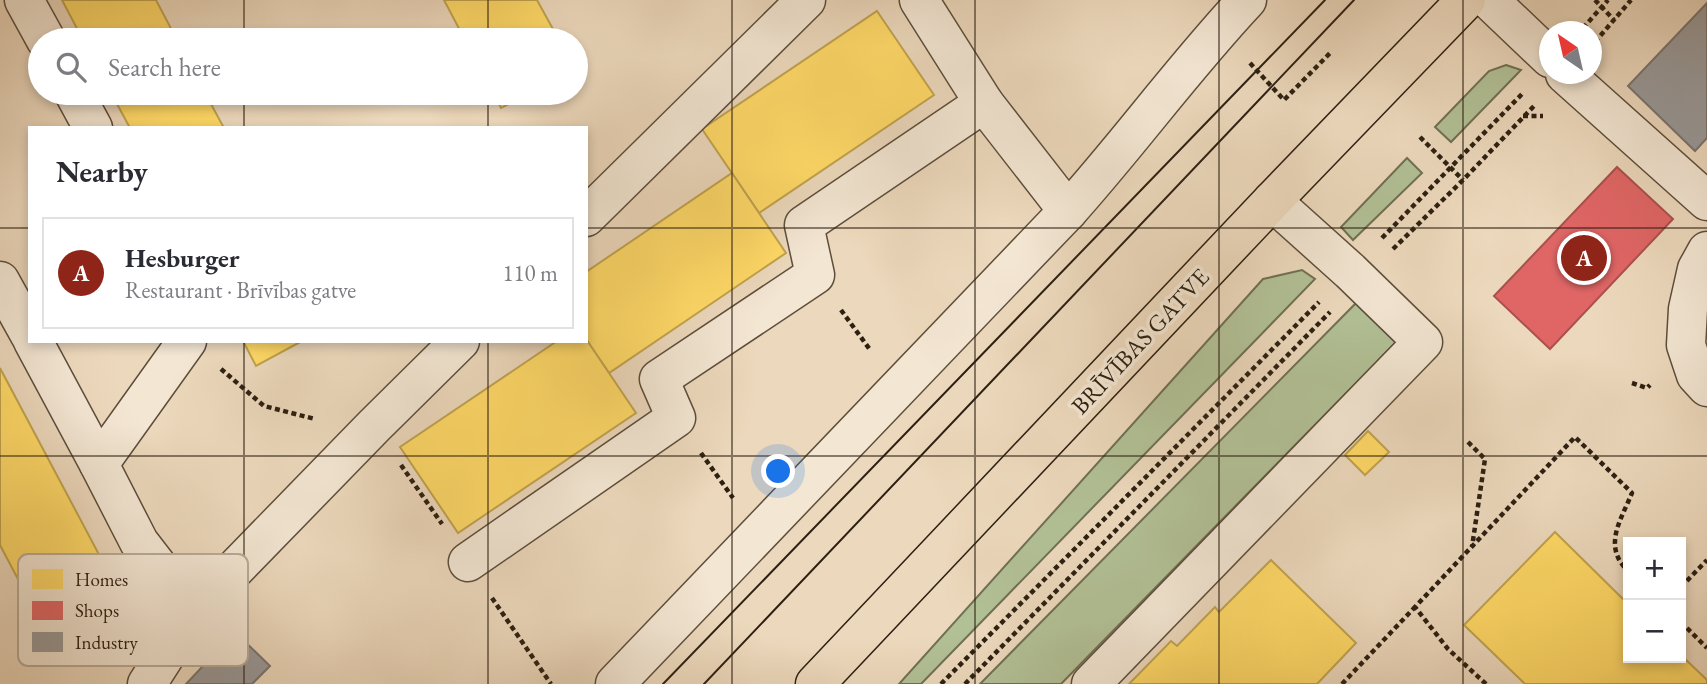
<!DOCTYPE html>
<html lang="en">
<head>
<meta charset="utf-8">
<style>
	body { margin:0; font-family:"EB Garamond",serif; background:#f2f2f3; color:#2b2b33 }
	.controls { position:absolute; right:21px; bottom:21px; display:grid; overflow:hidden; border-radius:0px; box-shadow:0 4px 10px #0003 }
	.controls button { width:63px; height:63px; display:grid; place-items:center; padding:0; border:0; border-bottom:2px solid #e1e1e2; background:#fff; color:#2b2b33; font:35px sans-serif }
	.compass { position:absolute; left:1539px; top:21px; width:63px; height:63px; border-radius:50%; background:#fff; box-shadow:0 4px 10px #0003; rotate:326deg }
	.you { position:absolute; left:779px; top:472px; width:24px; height:24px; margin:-18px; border:5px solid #fff; border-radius:50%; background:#1a73e8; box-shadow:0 0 0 10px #1a73e833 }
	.badge { display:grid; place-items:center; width:46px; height:46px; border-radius:50%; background:#8f2418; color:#fff; font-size:23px; font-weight:700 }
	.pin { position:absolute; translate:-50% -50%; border:4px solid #fff; box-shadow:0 2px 7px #0006 }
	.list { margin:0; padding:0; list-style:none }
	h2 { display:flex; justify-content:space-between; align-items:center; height:91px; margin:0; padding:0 28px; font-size:30px }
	h2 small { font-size:23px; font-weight:400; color:#7c7c81 }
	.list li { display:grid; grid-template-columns:46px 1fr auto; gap:21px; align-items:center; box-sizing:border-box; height:112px; margin:0 14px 14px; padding:0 14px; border:2px solid #e1e1e2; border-radius:0px }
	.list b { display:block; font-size:26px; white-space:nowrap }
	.list p { margin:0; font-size:23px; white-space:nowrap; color:#7c7c81 }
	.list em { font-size:23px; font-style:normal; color:#7c7c81 }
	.icon { flex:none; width:38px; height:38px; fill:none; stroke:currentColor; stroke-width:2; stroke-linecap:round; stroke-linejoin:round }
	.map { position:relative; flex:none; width:1707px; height:684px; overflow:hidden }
	.search { position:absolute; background:#fff; box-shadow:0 4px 10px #0003; left:28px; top:28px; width:560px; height:77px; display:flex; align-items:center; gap:18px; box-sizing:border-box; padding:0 24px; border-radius:38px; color:#7c7c81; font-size:26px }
	.panel { position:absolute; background:#fff; box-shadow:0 4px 10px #0003; left:28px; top:126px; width:560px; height:217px; border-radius:0px }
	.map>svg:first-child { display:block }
	.green { fill:#b2c096; stroke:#707054; stroke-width:2 }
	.homes { fill:#ffd966; stroke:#c0a24d; stroke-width:2 }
	.shops { fill:#e06666; stroke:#aa514d; stroke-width:2 }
	.industry { fill:#999; stroke:#797570; stroke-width:2 }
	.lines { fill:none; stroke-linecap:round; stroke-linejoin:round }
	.minor-casing { stroke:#5d4e3c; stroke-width:41 }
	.highway-casing { stroke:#2d2012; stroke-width:41 }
	.path { stroke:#2d2012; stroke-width:4.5; stroke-dasharray:5 3.5; stroke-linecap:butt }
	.minor { stroke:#f3e6d3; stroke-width:38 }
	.highway { stroke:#ecd8bc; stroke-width:38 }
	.tram { stroke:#2d2012; stroke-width:2 }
	.grid { fill:none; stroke:#2d2012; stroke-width:2; stroke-opacity:0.55 }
	.labels { text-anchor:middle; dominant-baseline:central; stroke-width:7; stroke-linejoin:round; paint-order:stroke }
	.street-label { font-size:24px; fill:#2d2012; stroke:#f3e6d3 }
	.key { fill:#f3e6d3; stroke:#b8ab99; stroke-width:2 }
	.key-label { font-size:19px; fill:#2d2012 }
</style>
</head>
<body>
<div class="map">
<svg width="1707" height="684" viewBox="0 0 1707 684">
	<rect width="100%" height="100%" fill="#ecd8bc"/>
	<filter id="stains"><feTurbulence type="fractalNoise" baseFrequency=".00286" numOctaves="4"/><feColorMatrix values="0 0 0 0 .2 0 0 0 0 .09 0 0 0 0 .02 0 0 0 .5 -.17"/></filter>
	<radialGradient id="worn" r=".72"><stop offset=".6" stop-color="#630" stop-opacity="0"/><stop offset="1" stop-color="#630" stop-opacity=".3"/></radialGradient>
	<!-- green -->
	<g class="green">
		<path d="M1506,65L1521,70L1451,142L1435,127L1489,71Z"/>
		<path d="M1407,158L1422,173L1353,240L1341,227Z"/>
		<path d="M1302,270L1315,279L921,684H899L1263,279Z"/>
		<path d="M1359,300L1400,338L1061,684H980Z"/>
	</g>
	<!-- homes -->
	<g class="homes">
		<path d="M62,0H156L177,40H83Z"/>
		<path d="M444,0H537L559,40H465Z"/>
		<path d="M877,11L934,95L759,213L702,129Z"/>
		<path d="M111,93H205L224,128H130Z"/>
		<path d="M493,93H530L501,108Z"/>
		<path d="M732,173L786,253L609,373L586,339V272Z"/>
		<path d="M586,339L636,413L458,533L400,447L557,341H586Z"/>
		<path d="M243,341H302L256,366Z"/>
		<path d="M0,368L104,564L30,602L0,545Z"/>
		<path d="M1368,431L1389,452L1365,475L1345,455Z"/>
		<path d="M1555,532L1628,604V658H1681V655L1707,680V684H1525L1464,625Z"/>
		<path d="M1271,560L1356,643L1317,684H1129L1171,641L1177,646L1215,607L1219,612Z"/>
	</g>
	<!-- shops -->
	<path class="shops" d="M1617,167L1673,219L1550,349L1494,296Z"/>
	<!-- industry -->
	<g class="industry">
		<path d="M1707,3V138L1695,151L1628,86Z"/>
		<path d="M235,632L270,666L252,684H186Z"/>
	</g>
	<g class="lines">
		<!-- minor casing -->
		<g class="minor-casing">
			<g id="minor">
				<path d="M24,0L46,40"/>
				<path d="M919,0L984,103L1068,211"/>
				<path d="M1489,0L1550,58"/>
				<path d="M1565,74L1707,201"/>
				<path d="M74,93L93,128"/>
				<path d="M586,217L806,0"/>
				<path d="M1707,251L1697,269L1688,309L1686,345L1696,375L1707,387"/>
				<path d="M0,281L30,335"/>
				<path d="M33,341L99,464L139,542L193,612"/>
				<path d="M99,464L187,341"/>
				<path d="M468,562L676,418L659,379L815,275L804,225L984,103"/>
				<path d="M147,684L193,612L374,426L460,341"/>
				<path d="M615,684L1068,211C1130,142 1184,67 1247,0"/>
				<path d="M1091,684L1423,342L1350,271L1272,201"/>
			</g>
		</g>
		<!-- highway casing -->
		<g class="highway-casing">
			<path id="highway" d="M815,684L1272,201L1466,0"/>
		</g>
		<!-- path -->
		<g class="path">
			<path d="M1595,0L1614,20"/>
			<path d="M1583,28L1608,0"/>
			<path d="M1595,42L1631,0"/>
			<path d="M1250,63L1284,100L1332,51"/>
			<path d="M1523,116H1543"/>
			<path d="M1420,137L1463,180"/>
			<path d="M1382,238L1522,94"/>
			<path d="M1393,249L1463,180L1534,106"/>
			<path d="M841,310L871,351"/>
			<path d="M221,369L264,406L315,419"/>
			<path d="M1632,383L1647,388L1650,385"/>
			<path d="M1468,442L1485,459L1472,547"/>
			<path d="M701,453L733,498"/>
			<path d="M401,465L442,524"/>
			<path d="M1681,587L1707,560"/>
			<path d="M492,598L551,684"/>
			<path d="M1681,622L1707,648"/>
			<path d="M941,684L1319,302"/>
			<path d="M965,684L1330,312"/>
			<path d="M1342,684L1415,607"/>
			<path d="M1486,684L1448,649L1415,607L1575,437L1632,493C1621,520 1602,546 1628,571"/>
		</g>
		<!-- minor -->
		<use href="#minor" class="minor"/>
		<!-- highway -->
		<use href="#highway" class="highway"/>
		<!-- tram -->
		<g class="tram">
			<path d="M663,684L1325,0"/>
			<path d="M704,684L1354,0"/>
		</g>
	</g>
	<!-- grid -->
	<path class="grid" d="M244,0V40M488,0V40M732,0V684M975,0V684M1219,0V684M1463,0V684M244,93V128M488,93V128M0,228H30M586,228H1707M244,341V684M488,341V684M0,456H1707"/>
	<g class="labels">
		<!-- street labels -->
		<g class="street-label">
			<text transform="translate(1140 341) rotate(-47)">BRĪVĪBAS GATVE</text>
		</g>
	</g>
	<!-- legend -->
	<rect x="18" y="554" width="230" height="112" rx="10" class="key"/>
	<rect x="32" y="569" width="31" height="20" fill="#ffd966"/>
	<rect x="32" y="601" width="31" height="19" fill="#e06666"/>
	<rect x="32" y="632" width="31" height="20" fill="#999"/>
	<g class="key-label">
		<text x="75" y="586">Homes</text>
		<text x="75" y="617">Shops</text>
		<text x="75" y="649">Industry</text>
	</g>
	<rect width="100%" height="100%" filter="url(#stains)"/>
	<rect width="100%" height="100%" fill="url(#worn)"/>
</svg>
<div class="controls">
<button>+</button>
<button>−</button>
</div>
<svg class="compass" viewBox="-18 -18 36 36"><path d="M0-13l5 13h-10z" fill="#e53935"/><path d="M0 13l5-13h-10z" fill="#7c7c81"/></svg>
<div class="you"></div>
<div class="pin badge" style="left:1584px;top:258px">A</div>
<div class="search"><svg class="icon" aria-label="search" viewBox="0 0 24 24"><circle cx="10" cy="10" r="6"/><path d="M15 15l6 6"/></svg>Search here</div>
<section class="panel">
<h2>Nearby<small></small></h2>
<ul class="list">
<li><span class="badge">A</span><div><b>Hesburger</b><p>Restaurant · Brīvības gatve</p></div><em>110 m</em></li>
</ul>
</section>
</div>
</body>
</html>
